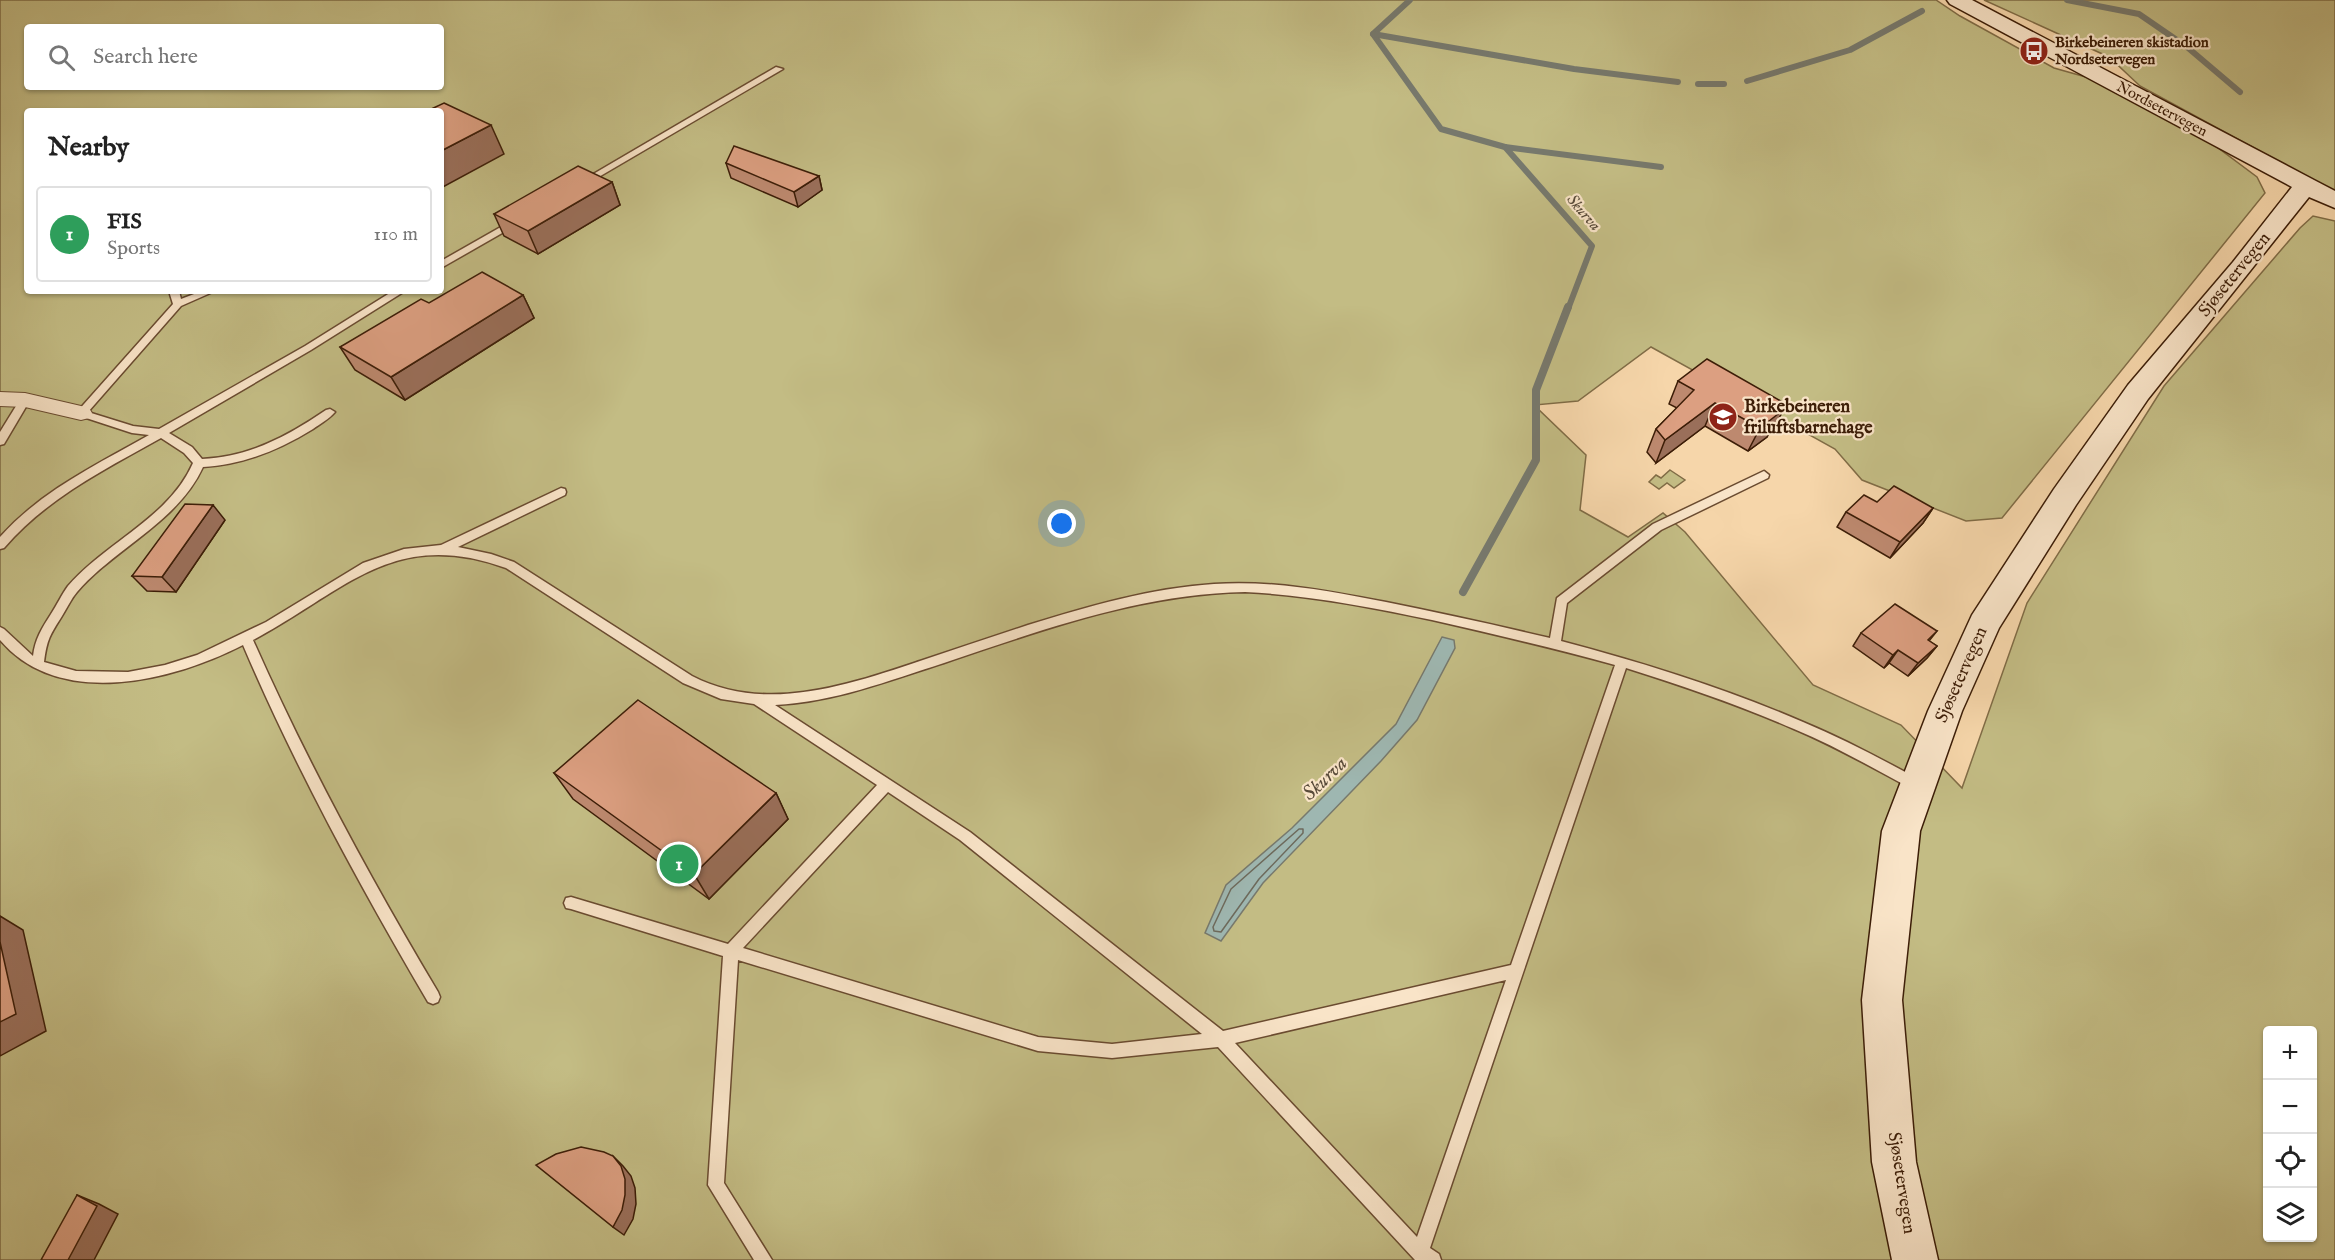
<!DOCTYPE html>
<html lang="en">
<head>
<meta charset="utf-8">
<style>
	body { margin:0; font-family:"IM FELL English",serif; background:#f2f2f2; color:#222 }
	.controls { position:absolute; right:18px; bottom:18px; display:grid; overflow:hidden; border-radius:6px; box-shadow:0 2px 4px #0004 }
	.controls button { width:54px; height:54px; display:grid; place-items:center; padding:0; border:0; border-bottom:2px solid #e0e0e0; background:#fff; color:#222; font:30px sans-serif }
	.you { position:absolute; left:1062px; top:524px; width:21px; height:21px; margin:-15px; border:4px solid #fff; border-radius:50%; background:#1a73e8; box-shadow:0 0 0 9px #1a73e833 }
	.badge { display:grid; place-items:center; width:39px; height:39px; border-radius:50%; background:#8f2418; color:#fff; font-size:20px; font-weight:700 }
	.pin { position:absolute; translate:-50% -50%; border:3px solid #fff; box-shadow:0 2px 6px #0006 }
	.list { margin:0; padding:0; list-style:none }
	h2 { display:flex; justify-content:space-between; align-items:center; height:78px; margin:0; padding:0 24px; font-size:26px }
	h2 small { font-size:20px; font-weight:400; color:#767676 }
	.list li { display:grid; grid-template-columns:39px 1fr auto; gap:18px; align-items:center; box-sizing:border-box; height:96px; margin:0 12px 12px; padding:0 12px; border:2px solid #e0e0e0; border-radius:6px }
	.list b { display:block; font-size:22px; white-space:nowrap }
	.list p { margin:0; font-size:20px; white-space:nowrap; color:#767676 }
	.list em { font-size:20px; font-style:normal; color:#767676 }
	.icon { flex:none; width:33px; height:33px; fill:none; stroke:currentColor; stroke-width:2; stroke-linecap:round; stroke-linejoin:round }
	.map { position:relative; flex:none; width:2335px; height:1260px; overflow:hidden }
	.search { position:absolute; background:#fff; box-shadow:0 2px 4px #0004; left:24px; top:24px; width:420px; height:66px; display:flex; align-items:center; gap:15px; box-sizing:border-box; padding:0 21px; border-radius:6px; color:#767676; font-size:22px }
	.panel { position:absolute; background:#fff; box-shadow:0 2px 4px #0004; left:24px; top:108px; width:420px; height:186px; border-radius:6px }
	.map>svg:first-child { display:block }
	.green { fill:#c3bc84; stroke:#806c46; stroke-width:1.5; fill-rule:evenodd }
	.water { fill:#9eb7b1; stroke:#77796d; stroke-width:1.5 }
	.lines { fill:none; stroke-linecap:round; stroke-linejoin:round }
	.shore { stroke:#6d6a5c; stroke-width:1.5 }
	.stream-far1 { stroke:#77796d; stroke-width:6 }
	.stream { stroke:#77796d; stroke-width:8 }
	.lane-casing { stroke:#6a4b30; stroke-width:3 }
	.street-casing { stroke:#6a4b30; stroke-width:2 }
	.secondary-casing { stroke:#3c1d07; stroke-width:3 }
	.lane { fill:#f9e4c8; fill-rule:evenodd }
	.street { fill:#f9e4c8; fill-rule:evenodd }
	.secondary { fill:#f9e4c8; fill-rule:evenodd }
	.wall { fill:#bd896f; stroke:#3c1d07; stroke-width:1.5 }
	.shaded-wall { fill:#9a6f5a; stroke:#3c1d07; stroke-width:1.5 }
	.building { fill:#dc9f81; stroke:#3c1d07; stroke-width:1.5 }
	.labels { text-anchor:middle; dominant-baseline:central; stroke-width:4.5; stroke-linejoin:round; paint-order:stroke }
	.far-poi-label { font-size:15px; font-weight:bold; fill:#3c1d07; stroke:#f9e4c8; text-anchor:start }
	.far-street-label { font-size:15px; fill:#3c1d07; stroke:#f9e4c8 }
	.far-water-label { font-size:16px; font-style:italic; fill:#594b3a; stroke:#f9e4c8 }
	.street-label { font-size:18px; fill:#3c1d07; stroke:#f9e4c8 }
	.poi-label { font-size:18px; font-weight:bold; fill:#3c1d07; stroke:#f9e4c8; text-anchor:start }
	.water-label { font-size:20px; font-style:italic; fill:#594b3a; stroke:#f9e4c8 }
</style>
</head>
<body>
<div class="map">
<svg width="2335" height="1260" viewBox="0 0 2335 1260">
	<rect width="100%" height="100%" fill="#f6d6aa"/>
	<filter id="stains"><feTurbulence type="fractalNoise" baseFrequency=".00333" numOctaves="4"/><feColorMatrix values="0 0 0 0 .2 0 0 0 0 .09 0 0 0 0 .02 0 0 0 .5 -.17"/></filter>
	<radialGradient id="worn" r=".72"><stop offset=".6" stop-color="#630" stop-opacity="0"/><stop offset="1" stop-color="#630" stop-opacity=".3"/></radialGradient>
	<!-- green -->
	<g class="green">
		<path d="M0,0H1936L1960,16L2054,68L2093,79L2210,142L2257,177L2265,193L2002,518L1966,521L1862,480L1835,449L1651,347L1578,401L1534,405L1586,455L1580,510L1628,537L1663,513L1685,532L1813,685L1901,725L1962,788L2027,603L2164,386L2300,228L2313,216L2335,221V1260H0ZM27,27H441V87H27ZM27,111H441V291H27ZM2268,1030H2312V1238H2268Z"/>
		<path d="M1984,0H2335V192L2140,86L2109,57Z"/>
		<path d="M1670,470L1685,480L1674,488L1667,483L1659,489L1649,482L1656,475L1661,478Z"/>
	</g>
	<!-- water -->
	<path class="water" d="M1442,637L1454,640L1455,648L1417,720L1381,761L1263,883L1221,941L1205,933L1226,885L1292,828L1396,724Z"/>
	<g class="lines">
		<!-- shore -->
		<path class="shore" d="M1299,829H1303V833L1259,879L1221,932L1214,931L1213,927L1231,889Z"/>
		<!-- stream-far1 -->
		<g class="stream-far1">
			<path d="M1410,0L1373,34L1441,129L1505,147L1592,246L1568,309"/>
			<path d="M2067,0L2139,14L2187,47L2240,92"/>
			<path d="M1373,34L1574,69L1678,82"/>
			<path d="M1747,81L1850,50L1922,11"/>
			<path d="M1698,84H1724"/>
			<path d="M1505,147L1661,167"/>
		</g>
		<!-- stream -->
		<path class="stream" d="M1463,592L1536,460V390L1568,307"/>
		<!-- lane casing -->
		<g class="lane-casing">
			<g id="lane">
				<path d="M776,67L783,69L585,185L578,183Z"/>
				<path d="M515,219L519,222L518,224L441,268V261Z"/>
				<path d="M169,291H179L181,299L202,291H215L181,306L88,412L133,426L159,429L305,346L393,291H405L311,350L169,433L192,447L202,459C249,457 288,436 326,410L330,409L335,412C329,419 320,424 313,429C279,450 243,465 203,467C178,522 115,548 77,592C71,599 67,608 62,616C50,635 47,639 44,662L76,671L128,672L165,665L197,655L266,622L363,563L404,549L441,545L561,488L565,489L566,492L565,495L458,547L491,554L514,562L692,676C765,714 848,685 920,661C956,649 992,637 1028,625C1089,606 1151,588 1214,584C1272,580 1329,591 1386,602C1441,613 1495,625 1550,638L1557,598L1653,524L1764,471L1769,475L1768,478L1661,530L1567,603L1561,641C1644,663 1725,688 1803,722C1844,739 1883,760 1922,781L1924,785L1922,789L1917,791L1912,789C1873,768 1835,746 1794,729C1739,705 1683,686 1626,668L1430,1248L1439,1254L1441,1260H1415L1218,1047L1112,1058L1038,1051L738,960L724,1183L772,1260H754L708,1185L723,956L571,909L566,908L564,903L566,898L571,897L728,944L877,785L754,704L721,699L683,683L506,568C393,527 345,591 253,640C307,762 370,878 438,992L440,997L438,1002L433,1004L428,1002C360,886 296,769 243,645C173,681 59,710 0,640V627L4,629L33,656C35,639 42,628 51,614C57,605 62,594 68,586C106,542 169,518 193,463L184,453L161,438C104,470 47,498 4,548L0,549V537C41,491 96,465 149,435L132,433L77,415L76,413L173,304ZM1245,592C1308,595 1370,607 1432,620C1493,634 1554,648 1615,665L1511,965L1223,1031L970,832L775,705C834,702 888,681 944,663C1042,630 1140,594 1245,592ZM888,792L960,840L1202,1034L1112,1044L1038,1037L743,948ZM1506,980L1417,1237L1235,1043Z"/>
				<path d="M25,397L30,400L4,444L0,445V432L21,398Z"/>
			</g>
		</g>
		<!-- street casing -->
		<g class="street-casing">
			<path id="street" d="M0,392L25,393L81,406L89,408L92,413L89,418L81,420L25,407L0,406Z"/>
		</g>
		<!-- secondary casing -->
		<g class="secondary-casing">
			<path id="secondary" d="M1947,0H1972L2314,180L2335,191V208L2309,197L2148,399L2076,505L1999,628L1962,711L1920,831L1902,1000L1916,1162L1938,1260H1892L1872,1162L1862,1000L1882,831L1928,711L1972,615L2054,489L2128,385L2233,262L2292,187L1950,4Z"/>
		</g>
		<!-- lane -->
		<use href="#lane" class="lane"/>
		<!-- street -->
		<use href="#street" class="street"/>
		<!-- secondary -->
		<use href="#secondary" class="secondary"/>
	</g>
	<!-- wall -->
	<g class="wall">
		<path d="M726,163L819,176L822,190L798,207L731,178Z"/>
		<path d="M612,182L620,205L538,254L504,236L494,214Z"/>
		<path d="M523,295L534,318L405,400L355,370L340,347L429,303Z"/>
		<path d="M1678,381L1775,427L1770,431L1767,437L1748,451L1705,426L1656,463L1647,452L1656,429L1677,408L1669,404Z"/>
		<path d="M1877,502L1933,508L1923,523L1890,558L1837,527L1846,512Z"/>
		<path d="M225,520L176,592L147,591L132,576Z"/>
		<path d="M1937,631L1929,641L1937,646L1927,658L1908,676L1889,663L1884,668L1853,646L1861,633Z"/>
		<path d="M554,773L776,793L788,819L709,899L573,799Z"/>
	</g>
	<!-- shaded-wall -->
	<g class="shaded-wall">
		<path d="M491,125L504,154L441,188V151Z"/>
		<path d="M819,176L822,190L798,207L794,192Z"/>
		<path d="M612,182L620,205L538,254L528,231Z"/>
		<path d="M523,295L534,318L405,400L391,377Z"/>
		<path d="M1715,403L1705,426L1656,463L1665,440Z"/>
		<path d="M1786,404L1775,427L1770,431L1767,437L1748,451L1760,428L1776,412Z"/>
		<path d="M213,505L225,520L176,592L162,577Z"/>
		<path d="M1933,508L1923,523L1890,558L1900,542Z"/>
		<path d="M1937,646L1927,658L1908,676L1918,663Z"/>
		<path d="M1898,650L1889,663L1884,668L1893,655Z"/>
		<path d="M776,793L788,819L709,899L694,874Z"/>
		<path d="M0,916L23,930L46,1031L0,1056Z"/>
		<path d="M613,1156L623,1166L631,1176L635,1188L636,1204L633,1219L624,1235L613,1227Z"/>
		<path d="M77,1195L99,1204L118,1214L94,1260H68Z"/>
	</g>
	<!-- building -->
	<g class="building">
		<path d="M444,103L491,125L441,151V111H427Z"/>
		<path d="M734,146L819,176L794,192L726,163Z"/>
		<path d="M578,166L612,182L528,231L494,214Z"/>
		<path d="M482,272L523,295L391,377L340,347L421,299L429,303Z"/>
		<path d="M1707,359L1786,404L1776,412L1778,414L1760,428L1715,403L1665,440L1656,429L1694,390L1678,381Z"/>
		<path d="M1894,486L1933,508L1900,542L1846,512L1864,495L1877,502Z"/>
		<path d="M185,504L213,505L162,577L132,576Z"/>
		<path d="M1895,604L1937,631L1928,640L1937,646L1918,663L1898,650L1893,655L1861,633Z"/>
		<path d="M638,700L776,793L694,874L554,773Z"/>
		<path d="M0,942L16,1014L0,1022Z"/>
		<path d="M581,1147L604,1152L613,1156L621,1166L625,1179V1195L622,1210L613,1227L536,1165L556,1154Z"/>
		<path d="M77,1195L97,1206L68,1260H41Z"/>
	</g>
	<!-- icons -->
	<defs>
		<g id="bus-disc" transform="scale(1.5)"><circle r="9.5" fill="#8f2418" stroke="#f9e4c8"/><path d="M-5-6H5V4H4V6H2V4H-2V6H-4V4H-5ZM-3.5-4V0h7V-4ZM-3.5 1.2v1.5H-2V1.2ZM2 1.2v1.5H3.5V1.2Z" fill="#fff"/></g>
		<g id="school-disc" transform="scale(1.5)"><circle r="9.5" fill="#8f2418" stroke="#f9e4c8"/><path d="M0-5L7-2L0 1L-7-2ZM-4 1L0 2.5L4 1V4Q0 6-4 4Z" fill="#fff"/></g>
	</defs>
	<g fill-rule="evenodd">
		<use href="#bus-disc" x="2034" y="51"/>
		<use href="#school-disc" x="1723" y="417"/>
	</g>
	<g class="labels">
		<!-- far-poi labels -->
		<g class="far-poi-label">
			<text x="2055" y="42">Birkebeineren skistadion<tspan x="2055" dy="17">Nordsetervegen</tspan></text>
		</g>
		<!-- far-street labels -->
		<g class="far-street-label">
			<text transform="translate(2162 109) rotate(28)">Nordsetervegen</text>
		</g>
		<!-- far-water labels -->
		<g class="far-water-label">
			<text transform="translate(1583 213) rotate(49)">Skurva</text>
		</g>
		<!-- street labels -->
		<g class="street-label">
			<text transform="translate(2235 275) rotate(-51)">Sjøsetervegen</text>
			<text transform="translate(1962 675) rotate(-66)">Sjøsetervegen</text>
			<text transform="translate(1901 1183) rotate(81)">Sjøsetervegen</text>
		</g>
		<!-- poi labels -->
		<g class="poi-label">
			<text x="1744" y="407">Birkebeineren<tspan x="1744" dy="21">friluftsbarnehage</tspan></text>
		</g>
		<!-- water labels -->
		<g class="water-label">
			<text transform="translate(1325 779) rotate(-44)">Skurva</text>
		</g>
	</g>
	<rect width="100%" height="100%" filter="url(#stains)"/>
	<rect width="100%" height="100%" fill="url(#worn)"/>
</svg>
<div class="controls">
<button>+</button>
<button>−</button>
<button><svg class="icon" aria-label="locate" viewBox="0 0 24 24"><circle cx="12" cy="12" r="6"/><path d="M12 2v4M12 18v4M2 12h4M18 12h4"/></svg></button>
<button><svg class="icon" aria-label="layers" viewBox="0 0 24 24"><path d="M12 4l9 5-9 5-9-5zM3 14l9 5 9-5"/></svg></button>
</div>
<div class="you"></div>
<div class="pin badge" style="left:679px;top:864px;background:#2e9e5b">1</div>
<div class="search"><svg class="icon" aria-label="search" viewBox="0 0 24 24"><circle cx="10" cy="10" r="6"/><path d="M15 15l6 6"/></svg>Search here</div>
<section class="panel">
<h2>Nearby<small></small></h2>
<ul class="list">
<li><span class="badge" style="background:#2e9e5b">1</span><div><b>FIS</b><p>Sports</p></div><em>110 m</em></li>
</ul>
</section>
</div>
</body>
</html>
